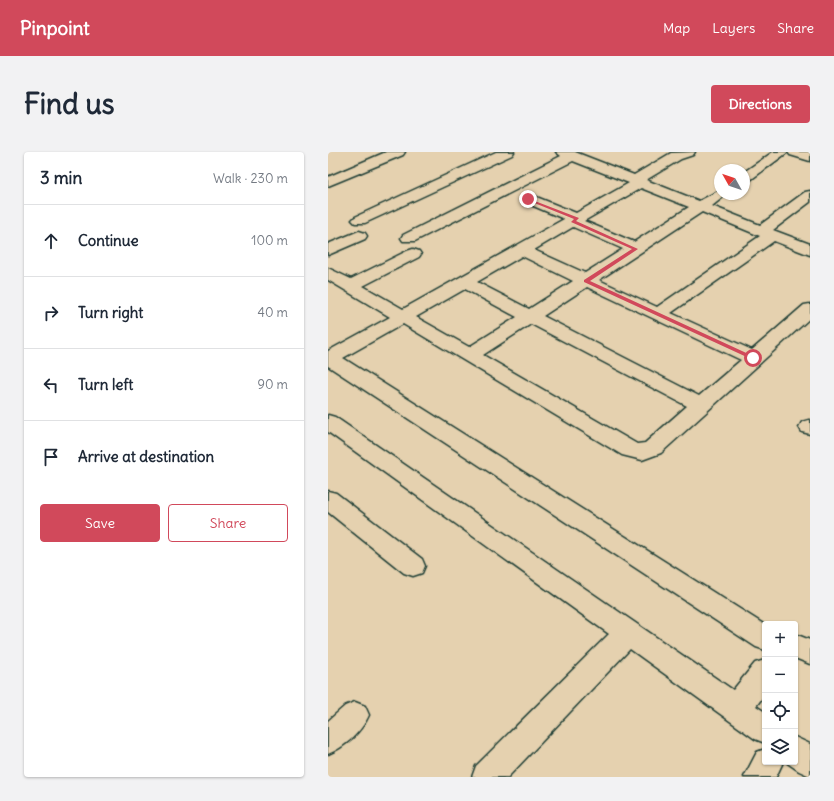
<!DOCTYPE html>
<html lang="en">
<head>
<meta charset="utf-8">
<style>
	body { margin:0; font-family:Delius,sans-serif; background:#f2f2f3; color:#1f2937 }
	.controls { position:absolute; right:12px; bottom:12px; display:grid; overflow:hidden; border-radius:4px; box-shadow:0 1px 3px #0004 }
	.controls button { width:36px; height:36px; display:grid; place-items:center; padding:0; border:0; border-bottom:1px solid #e0e1e3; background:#fff; color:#1f2937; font:20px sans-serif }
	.compass { position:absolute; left:386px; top:12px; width:36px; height:36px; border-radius:50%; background:#fff; box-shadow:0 1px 3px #0004; rotate:310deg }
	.stop { position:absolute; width:12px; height:12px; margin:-9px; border:3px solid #d1495b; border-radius:50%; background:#fff }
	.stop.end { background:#d1495b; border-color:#fff; box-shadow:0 1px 4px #0008 }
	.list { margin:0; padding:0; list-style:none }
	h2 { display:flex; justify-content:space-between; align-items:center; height:52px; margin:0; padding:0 16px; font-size:17px }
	h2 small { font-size:13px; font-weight:400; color:#747a83 }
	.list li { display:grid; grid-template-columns:26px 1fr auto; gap:12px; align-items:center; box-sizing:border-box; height:72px; padding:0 16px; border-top:1px solid #e0e1e3 }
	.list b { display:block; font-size:15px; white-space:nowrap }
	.list em { font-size:13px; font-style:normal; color:#747a83 }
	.actions { display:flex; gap:8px; padding:12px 16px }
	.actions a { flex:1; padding:9px 0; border:1px solid #d1495b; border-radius:4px; text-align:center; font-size:14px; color:#d1495b }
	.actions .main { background:#d1495b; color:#fff }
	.icon { flex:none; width:22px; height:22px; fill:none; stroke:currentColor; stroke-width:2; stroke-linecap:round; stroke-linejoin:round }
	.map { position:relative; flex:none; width:482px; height:625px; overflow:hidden; border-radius:4px }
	header { display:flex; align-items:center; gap:24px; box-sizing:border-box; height:56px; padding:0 20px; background:#d1495b; color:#fff }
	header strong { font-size:19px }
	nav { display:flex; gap:22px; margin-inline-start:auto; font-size:14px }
	.intro { display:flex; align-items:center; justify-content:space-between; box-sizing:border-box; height:96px; padding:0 24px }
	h1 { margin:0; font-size:28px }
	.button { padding:10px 18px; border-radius:4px; background:#d1495b; color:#fff; font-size:14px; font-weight:700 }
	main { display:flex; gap:24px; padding:0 24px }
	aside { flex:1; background:#fff; border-radius:4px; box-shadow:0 1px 3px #0004 }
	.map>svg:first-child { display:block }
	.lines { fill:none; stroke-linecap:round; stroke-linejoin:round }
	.minor-casing { stroke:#1f3d34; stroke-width:3 }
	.minor { fill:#e5d1af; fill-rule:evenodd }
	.route { fill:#d1495b }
</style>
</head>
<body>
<header>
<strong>Pinpoint</strong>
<nav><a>Map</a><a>Layers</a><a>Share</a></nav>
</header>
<div class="intro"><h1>Find us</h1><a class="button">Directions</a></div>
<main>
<aside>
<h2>3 min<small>Walk · 230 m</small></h2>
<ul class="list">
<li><svg class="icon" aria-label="ahead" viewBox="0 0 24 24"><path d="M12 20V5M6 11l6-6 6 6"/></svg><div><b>Continue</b></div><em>100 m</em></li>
<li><svg class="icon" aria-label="right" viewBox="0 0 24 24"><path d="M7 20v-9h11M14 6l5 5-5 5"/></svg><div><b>Turn right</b></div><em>40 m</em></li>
<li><svg class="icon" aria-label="left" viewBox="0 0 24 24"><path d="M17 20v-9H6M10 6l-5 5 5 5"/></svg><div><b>Turn left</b></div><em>90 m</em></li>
<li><svg class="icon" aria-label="arrive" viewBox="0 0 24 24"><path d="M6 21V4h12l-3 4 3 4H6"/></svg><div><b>Arrive at destination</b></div></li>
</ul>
<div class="actions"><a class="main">Save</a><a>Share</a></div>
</aside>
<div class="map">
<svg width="482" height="625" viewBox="0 0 482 625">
	<rect width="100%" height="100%" fill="#e5d1af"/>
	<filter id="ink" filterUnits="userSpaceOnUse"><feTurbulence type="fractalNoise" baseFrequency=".025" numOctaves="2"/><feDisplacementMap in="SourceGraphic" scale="8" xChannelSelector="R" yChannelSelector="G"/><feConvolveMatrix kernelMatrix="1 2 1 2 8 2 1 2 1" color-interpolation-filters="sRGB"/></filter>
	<g filter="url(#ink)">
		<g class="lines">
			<!-- minor casing -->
			<g class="minor-casing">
				<g id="minor">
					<path d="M58,0H77L75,3L0,34V25Z"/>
					<path d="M168,0H186L184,3L37,71H27L24,68L27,65Z"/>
					<path d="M228,0H247L306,23L343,1L367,0L365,3L353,7L318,28L371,49L392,38V42H399L384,54L432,73L477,40L482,39V50L445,78L482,92V103L446,89L343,161L424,198L476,153L482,152V166L333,301L314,308L294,303L75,172L15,206L437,473V498L428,495L0,214V199L62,165L0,128V116L23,127L79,99L85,97L91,99L93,102L91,105L35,134L75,157L236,67L196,50L194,47L196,44H206L248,61L301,31L245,9L87,89H75L73,86L75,83L233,4ZM313,36L361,55L306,90L256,69ZM374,60L432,84L329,155L271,128ZM245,75L295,97L257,121L206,98ZM194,104L245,129L201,157L149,130ZM259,135L413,208L371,244L215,164ZM137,137L189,165L141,195L88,165ZM203,172L359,254L317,291L309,292L155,203Z"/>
					<path d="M445,0H480L482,1V9L462,3L460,0L421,29L416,30V20Z"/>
					<path d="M31,79L37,81L39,84L37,87L0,103V92Z"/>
					<path d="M0,263L7,265L405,538L427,511L437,508V542L428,554L437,560V591L427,587L302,497L180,625H144L148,614L281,482L0,280Z"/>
					<path d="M481,268H482V282L474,280L471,275L474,270Z"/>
					<path d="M0,339L8,341L94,407L97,414L94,421L85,424L76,421L0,360Z"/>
					<path d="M467,482L482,488V512L467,506Z"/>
					<path d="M27,550L37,554L41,563C34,579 17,595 0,602V569L17,554Z"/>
					<path d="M467,585L482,592V624L471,619L458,610H467Z"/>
					<path d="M437,597V610H455L448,625H416L429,600Z"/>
				</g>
			</g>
			<!-- minor -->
			<use href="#minor" class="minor"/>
		</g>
	</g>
	<!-- route -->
	<path class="route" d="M199,46L251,66L248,69L310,97L262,129L427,205V207H423L256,130V128L304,97L243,70L246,67L199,48Z"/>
</svg>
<div class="controls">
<button>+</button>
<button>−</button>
<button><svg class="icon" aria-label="locate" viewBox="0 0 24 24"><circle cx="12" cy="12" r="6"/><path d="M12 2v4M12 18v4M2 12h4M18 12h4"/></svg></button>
<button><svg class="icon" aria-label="layers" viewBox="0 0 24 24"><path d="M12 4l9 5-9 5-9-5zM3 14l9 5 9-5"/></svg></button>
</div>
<svg class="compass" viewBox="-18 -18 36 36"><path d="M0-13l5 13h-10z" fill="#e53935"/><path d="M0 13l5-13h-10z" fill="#747a83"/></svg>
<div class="stop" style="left:425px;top:206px"></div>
<div class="stop end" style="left:200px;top:47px"></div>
</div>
</main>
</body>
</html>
